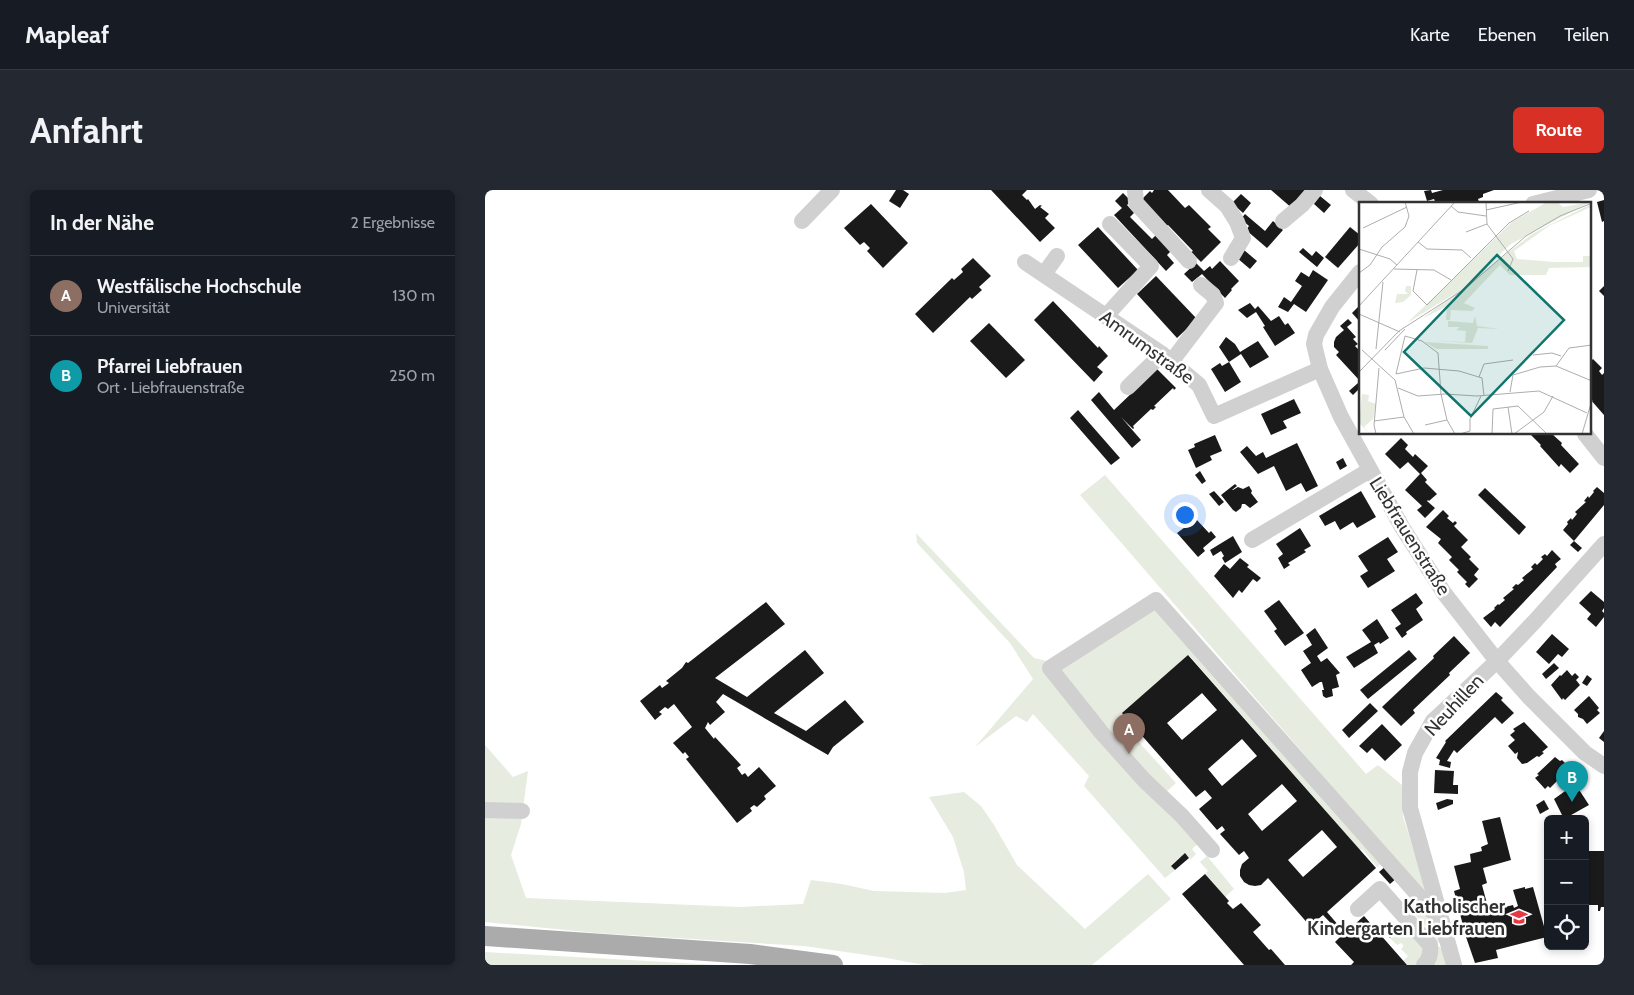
<!DOCTYPE html>
<html lang="de">
<head>
<meta charset="utf-8">
<style>
	body { margin:0; font-family:Cabin,sans-serif; background:#242831; color:#f1f3f6 }
	.controls { position:absolute; right:15px; bottom:15px; display:grid; overflow:hidden; border-radius:8px; box-shadow:0 2px 8px #0003 }
	.controls button { width:45px; height:45px; display:grid; place-items:center; padding:0; border:0; border-bottom:1px solid #363941; background:#171b24; color:#f1f3f6; font:25px sans-serif }
	.you { position:absolute; left:699px; top:324px; width:18px; height:18px; margin:-12px; border:4px solid #fff; border-radius:50%; background:#1a73e8; box-shadow:0 0 0 8px #1a73e833 }
	.badge { display:grid; place-items:center; width:32px; height:32px; border-radius:50%; background:#d93025; color:#fff; font-size:16px; font-weight:700 }
	.pin { position:absolute; translate:-50% -41px; filter:drop-shadow(0 1px 2px #0008) }
	.pin::after { content:''; position:absolute; top:26px; width:18px; height:15px; background:inherit; clip-path:polygon(0 0,100% 0,50% 100%) }
	.list { margin:0; padding:0; list-style:none }
	h2 { display:flex; justify-content:space-between; align-items:center; height:65px; margin:0; padding:0 20px; font-size:21px }
	h2 small { font-size:16px; font-weight:400; color:#9ea1a6 }
	.list li { display:grid; grid-template-columns:32px 1fr auto; gap:15px; align-items:center; box-sizing:border-box; height:80px; padding:0 20px; border-top:1px solid #363941 }
	.list b { display:block; font-size:19px; white-space:nowrap }
	.list p { margin:0; font-size:16px; white-space:nowrap; color:#9ea1a6 }
	.list em { font-size:16px; font-style:normal; color:#9ea1a6 }
	.icon { flex:none; width:28px; height:28px; fill:none; stroke:currentColor; stroke-width:2; stroke-linecap:round; stroke-linejoin:round }
	.map { position:relative; flex:none; width:1119px; height:775px; overflow:hidden; border-radius:8px }
	header { display:flex; align-items:center; gap:30px; box-sizing:border-box; height:70px; padding:0 25px; background:#171b24; border-bottom:1px solid #363941 }
	header strong { font-size:24px }
	nav { display:flex; gap:28px; margin-inline-start:auto; font-size:18px }
	.intro { display:flex; align-items:center; justify-content:space-between; box-sizing:border-box; height:120px; padding:0 30px }
	h1 { margin:0; font-size:35px }
	.button { padding:12px 22px; border-radius:8px; background:#d93025; color:#fff; font-size:18px; font-weight:700 }
	main { display:flex; gap:30px; padding:0 30px }
	aside { flex:1; background:#171b24; border-radius:8px; box-shadow:0 2px 8px #0003 }
	.map>svg:first-child { display:block }
	.green { fill:#e6ecdf }
	.building { fill:#1a1a1a; fill-rule:evenodd }
	.lines { fill:none; stroke-linecap:round; stroke-linejoin:round }
	.minor { stroke:#d0d0d0; stroke-width:16 }
	.major { stroke:#ababab; stroke-width:20 }
	.labels { text-anchor:middle; dominant-baseline:central; stroke-width:5; stroke-linejoin:round; paint-order:stroke }
	.street-label { font-size:19px; fill:#333; stroke:#fff }
	.poi-label { font-size:19px; font-weight:bold; fill:#333; stroke:#fff; text-anchor:end }
	.inset-road { fill:none; stroke:#adadad; stroke-width:1 }
	.view { fill:#0f766e; fill-opacity:0.15; stroke:#0f766e; stroke-width:2.5 }
	.inset-edge { fill:none; stroke:#333; stroke-width:2.5 }
</style>
</head>
<body>
<header>
<strong>Mapleaf</strong>
<nav><a>Karte</a><a>Ebenen</a><a>Teilen</a></nav>
</header>
<div class="intro"><h1>Anfahrt</h1><a class="button">Route</a></div>
<main>
<aside>
<h2>In der Nähe<small>2 Ergebnisse</small></h2>
<ul class="list">
<li><span class="badge" style="background:#8d6e63">A</span><div><b>Westfälische Hochschule</b><p>Universität</p></div><em>130 m</em></li>
<li><span class="badge" style="background:#0f9aa8">B</span><div><b>Pfarrei Liebfrauen</b><p>Ort · Liebfrauenstraße</p></div><em>250 m</em></li>
</ul>
</aside>
<div class="map">
<svg width="1119" height="775" viewBox="0 0 1119 775">
	<rect width="100%" height="100%" fill="#fff"/>
	<!-- green -->
	<g class="green">
		<path d="M620,285L881,584L893,575L917,595L918,627L945,710L595,305Z"/>
		<path d="M431,343L549,468L574,474L669,417L899,672L892,677L877,659L875,660L704,465L638,523L655,544L651,549L691,593L680,603L715,652L707,659L711,664L706,669L700,663L686,675L690,680L680,688L599,596L604,586L548,524L542,532L531,526L490,557L548,489L525,453L432,353Z"/>
		<path d="M0,555L28,587L43,581L36,634L26,665L41,708L255,717L318,714L326,690L357,694L389,701L460,703L481,700L479,682L468,647L444,607L479,602L496,616L509,635L532,675L600,739L663,684L686,709L607,775H439L402,768L319,756L111,743L0,732Z"/>
		<path d="M722,666L749,699L740,707L720,684L723,681L715,672Z"/>
		<path d="M928,706L948,727L959,756L948,749L944,739L919,714Z"/>
		<path d="M922,734L940,757L932,775H922L918,771L923,766L916,759L918,757V755L916,753L912,755L905,748Z"/>
		<path d="M950,754L960,761L964,775H947Z"/>
		<path d="M0,762L234,775H0Z"/>
	</g>
	<!-- building -->
	<g class="building">
		<path d="M411,0H418L424,4L415,18L404,11Z"/>
		<path d="M506,0H542L537,5L542,10L543,9L550,19L555,15L557,16L555,17L564,24L560,28L570,38L555,52Z"/>
		<path d="M669,0H683L700,18L704,15L726,37L723,39L736,52L716,72L706,62L708,61L683,35L681,36L656,10L665,1L667,3Z"/>
		<path d="M786,0H825L808,19Z"/>
		<path d="M946,0L947,3L958,0H1009L998,4V7L993,9L994,12L987,14H951L949,9L942,11L939,1Z"/>
		<path d="M638,3L646,11L642,15L649,23L645,27L667,49L671,45L686,61L682,65L689,73L681,81L629,25L637,18L630,11Z"/>
		<path d="M756,4L766,13L758,23L747,13Z"/>
		<path d="M835,6L846,15L839,23L829,14Z"/>
		<path d="M1119,10V31L1117,32L1112,12Z"/>
		<path d="M386,14L423,53L398,78L382,61L385,58L379,52L375,55L359,38Z"/>
		<path d="M760,24L780,41L788,31L798,40L782,58L761,40L764,36L756,29Z"/>
		<path d="M613,37L653,80L633,98L593,55Z"/>
		<path d="M865,37L875,45V53L853,78L840,67Z"/>
		<path d="M818,58L827,66L831,61L839,68L832,77L814,62Z"/>
		<path d="M759,60L772,71L765,79L752,68Z"/>
		<path d="M488,68L506,86L494,97L497,100L487,109L485,107L448,143L430,124L467,88L469,90L478,82L476,79Z"/>
		<path d="M735,71L754,91L746,99L747,100L740,108L717,84L707,92L699,84L711,73L719,81L725,76L727,79Z"/>
		<path d="M828,80L843,90L821,122L809,114L803,122L793,117L799,107L806,112L817,96L810,91L816,82L824,87Z"/>
		<path d="M671,86L712,129L692,148L652,104Z"/>
		<path d="M1119,96V106L1114,101Z"/>
		<path d="M568,111L613,158L614,156L623,166L612,177L618,182L609,192L549,130Z"/>
		<path d="M765,113L770,119L773,116L786,131L794,126L800,135L803,133L810,143L790,156L778,137L780,136L771,122L762,128L753,120Z"/>
		<path d="M875,115V132L867,123Z"/>
		<path d="M863,129L867,133L862,137L871,147L868,149L873,154L870,156L875,161V191L851,165L854,162L849,157V152L851,147L859,140L855,136Z"/>
		<path d="M504,133L540,170L521,188L485,151Z"/>
		<path d="M741,147L750,154L755,162L773,151L784,167L765,178L756,164L744,172L734,157Z"/>
		<path d="M1108,169L1117,178L1114,181L1117,185L1119,183V225L1105,209L1107,207L1105,205V172Z"/>
		<path d="M744,172L756,192L740,202L726,179L735,173L737,176Z"/>
		<path d="M672,179L691,198L689,200L688,198L669,216L671,217L668,220L666,219L648,236L649,238L648,239L636,227L656,250L647,258L606,210L614,202L629,220Z"/>
		<path d="M873,193L875,195V198L868,205L864,201Z"/>
		<path d="M809,209L816,223L798,231L802,238L786,245L776,224Z"/>
		<path d="M593,220L635,268L626,275L585,228Z"/>
		<path d="M1048,244H1067L1077,253L1076,255L1094,274L1085,283L1076,274L1074,277L1055,256L1056,255L1046,245Z"/>
		<path d="M730,245L737,261L725,266L727,270L711,278L703,260L710,257L709,254Z"/>
		<path d="M916,248L923,255L920,259L928,267L930,264L943,276L936,283L942,290L940,292L952,304L944,311L943,310L942,311L950,318L940,328L932,320L937,316L920,300L935,284L923,272L915,279L900,264Z"/>
		<path d="M812,253L833,296L821,302L816,293L801,301L789,276L773,284L755,262L762,256L771,266L778,262L781,268Z"/>
		<path d="M858,268L862,276L855,280L851,272Z"/>
		<path d="M715,281L721,291L717,294L710,285Z"/>
		<path d="M750,294L752,296L747,300H748L753,297L758,299L764,296L767,301L766,303L773,312L765,318L760,314H757L756,318L751,322L748,320L736,305Z"/>
		<path d="M1112,297L1119,303V315L1089,351L1097,358L1093,362L1085,355L1089,351L1078,340L1083,334L1082,332L1086,328L1087,330L1092,324L1090,322L1101,312L1099,311L1103,306L1104,308L1109,302L1108,301Z"/>
		<path d="M1000,298L1041,337L1034,345L993,305Z"/>
		<path d="M729,301L739,312L734,316L724,304Z"/>
		<path d="M876,301L891,327L872,338L868,332L855,340L850,331L840,336L834,326Z"/>
		<path d="M958,320L964,326L962,328L968,333L970,331L972,333L969,336L983,350L976,357L986,367L984,369L994,379L989,385L993,389L984,398L980,394L982,392L972,382L974,380L964,370L967,367L953,353L956,349L941,337Z"/>
		<path d="M711,329L724,343L726,341L731,347L718,358L720,361L713,367L692,343Z"/>
		<path d="M815,338L826,356L819,360L821,362L803,373L805,375L799,379L793,368L798,364L791,354Z"/>
		<path d="M748,346L757,362L740,373L737,368L739,366L736,361L728,366L725,360Z"/>
		<path d="M903,347L913,362L902,369L910,381L883,398L875,386L883,381L873,366Z"/>
		<path d="M1067,360L1076,369L1070,374L1072,377L1015,437L1010,432L1006,437L998,428L1010,419L1009,418L1013,414L1014,415L1020,410L1018,408L1029,399L1027,398L1031,394L1033,395L1039,390L1037,388L1048,379L1046,377L1050,373L1052,375L1058,369L1056,367L1060,364L1062,366Z"/>
		<path d="M755,368L764,375L762,377L776,388L772,392L768,389L757,403L754,400L748,408L729,386L739,374L745,379Z"/>
		<path d="M1106,401L1119,412V418L1117,421L1119,423V427L1111,437L1102,429L1106,424L1094,413Z"/>
		<path d="M931,403L938,413L931,419L938,430L921,442L922,444L917,448L910,438L916,434L906,420Z"/>
		<path d="M794,410L819,443L800,456L789,441L792,439L779,421Z"/>
		<path d="M281,412L300,434L230,488L262,507L320,460L339,483L289,523L321,541L360,510L379,532L348,557L343,565L238,504L231,512L240,522L225,535L223,532L220,538L229,549L230,547L256,575L252,578L257,585L260,583L263,587L274,577L291,596L279,606L281,609L272,617L269,615L265,618L267,621L252,633L201,569L204,567L200,562L198,564L188,553L207,537L189,514L183,519L180,517L174,522L177,524L170,530L155,511L175,495L177,498L184,493L181,491L197,478L201,472L203,473Z"/>
		<path d="M892,429L904,448L895,454L894,452L889,455L893,463L869,478L861,467L886,452L877,440Z"/>
		<path d="M830,438L843,458L832,466L836,472L842,468L855,483L851,485L854,497L847,499L848,506L841,508L838,506L837,500H839L837,492H835L827,497L816,480L826,473L818,461L827,455L821,445Z"/>
		<path d="M1067,444L1084,459L1077,467L1073,464L1064,474L1051,462Z"/>
		<path d="M969,446L985,463L964,483L965,485L928,520L930,523L916,536L897,517L949,468L948,466Z"/>
		<path d="M924,460L932,469L883,509L875,500Z"/>
		<path d="M703,465L891,678L842,722L860,743L879,726L922,775H866L869,772L850,752L857,745L838,725L825,736L783,688L776,695L770,696L764,695L759,692L755,686V680L757,674L764,668L759,661L754,665L735,644L740,640L737,636L732,640L714,619L727,608L720,600L711,607L637,523ZM717,503L732,520L697,550L682,533ZM757,549L772,566L737,596L723,579ZM797,594L812,611L777,641L763,624ZM837,640L852,657L818,687L803,670Z"/>
		<path d="M1069,473L1074,478L1061,489L1057,484Z"/>
		<path d="M1082,480L1087,486L1090,483L1094,487L1091,490L1095,495L1080,510L1078,508L1077,510L1066,495L1075,485L1076,486Z"/>
		<path d="M1102,485L1107,489L1102,496L1097,493Z"/>
		<path d="M1011,502L1018,508L1016,510L1029,523L1017,534L1010,527L972,563L969,560L962,571L966,572L965,578L954,575L955,570L951,568L961,552L960,551Z"/>
		<path d="M1104,506L1114,518L1112,520L1115,523L1102,534L1098,529L1093,527V524L1089,520Z"/>
		<path d="M885,513L893,521L864,548L857,540Z"/>
		<path d="M1039,532L1063,557L1057,562L1059,563L1054,567L1052,566L1042,573L1037,574L1032,568L1033,562L1030,564L1023,556L1030,550L1025,545L1030,541L1028,539Z"/>
		<path d="M897,534L917,555L900,571L887,558L882,563L874,556Z"/>
		<path d="M1119,541V552L1114,548Z"/>
		<path d="M1070,567L1075,571L1077,570L1083,576L1081,578L1086,583L1074,593L1072,591L1065,598L1063,596L1060,599L1050,588L1054,585L1052,584Z"/>
		<path d="M950,580L969,581L968,595H973V604L949,603Z"/>
		<path d="M1091,595L1104,615L1079,629L1069,609L1083,599V600Z"/>
		<path d="M962,609L968,610V614L953,620L951,613Z"/>
		<path d="M1059,610L1064,619L1055,624L1051,615Z"/>
		<path d="M1015,627L1026,670L998,678L1002,693L997,695L1004,721L1028,715L1029,718L1033,716L1028,700L1040,697V699L1048,697L1062,747L1011,760L1013,768L990,773L981,747L984,746L983,742L980,743L969,701L975,699L969,676L986,672L985,664L997,661L996,657L1003,654L997,631Z"/>
		<path d="M1102,661H1119V717H1116L1115,721H1113V715H1103V718H1101L1100,674Z"/>
		<path d="M700,663L704,668L690,680L686,676Z"/>
		<path d="M902,675L913,687L905,694L894,682Z"/>
		<path d="M720,684L744,711L742,713L748,719L756,713L776,735L768,742L784,760L786,759L800,775H759L697,704Z"/>
		<path d="M905,731L913,739L905,748L897,739Z"/>
	</g>
	<g class="lines">
		<!-- minor -->
		<g class="minor">
			<path d="M650,0L651,13L704,71"/>
			<path d="M724,0L742,16L752,32L758,48L746,68"/>
			<path d="M868,0L886,14"/>
			<path d="M1048,14L1104,0"/>
			<path d="M317,31L347,0"/>
			<path d="M798,31L817,15L830,0"/>
			<path d="M540,72L677,164L714,195L729,226L835,179"/>
			<path d="M875,82L847,117L831,145L829,154L835,179L856,227L917,337L959,403L1012,471L1044,507L1100,563L1119,576"/>
			<path d="M559,84L572,66"/>
			<path d="M621,126L666,76L625,34"/>
			<path d="M686,172L731,113L728,105L716,95"/>
			<path d="M643,197L677,164"/>
			<path d="M1100,244L1119,268"/>
			<path d="M767,350L885,280"/>
			<path d="M0,620L37,621"/>
			<path d="M727,660L697,626L659,590L616,542L565,478L671,410L957,732"/>
			<path d="M873,719L895,699L945,755C946,763 945,769 939,775"/>
			<path d="M969,775L925,618V582L930,563L948,531L1012,471L1050,431L1119,354"/>
		</g>
		<!-- major -->
		<path class="major" d="M0,746L265,764L348,775"/>
	</g>
	<!-- icons -->
	<defs>
		<g id="school-bare" transform="scale(1.35)"><path d="M0-5L7-2L0 1L-7-2ZM-4 1L0 2.5L4 1V4Q0 6-4 4Z" fill="#e63946" stroke="#fff" stroke-width="2.5" paint-order="stroke"/></g>
	</defs>
	<g fill-rule="evenodd">
		<use href="#school-bare" x="1034" y="727"/>
	</g>
	<g class="labels">
		<!-- street labels -->
		<g class="street-label">
			<text transform="translate(662 157) rotate(36)">Amrumstraße</text>
			<text transform="translate(925 346) rotate(58)">Liebfrauenstraße</text>
			<text transform="translate(969 515) rotate(-47)">Neuhillen</text>
		</g>
		<!-- poi labels -->
		<g class="poi-label">
			<text x="1020" y="716">Katholischer<tspan x="1020" dy="22">Kindergarten Liebfrauen</tspan></text>
		</g>
	</g>
	<!-- overview -->
	<g transform="translate(874 12)">
		<rect width="232" height="232" fill="#fff"/>
		<path d="M188,0H198L204,5L231,0L152,42L100,89L48,121L153,20ZM232,2V5L190,24L155,49L158,57L195,60H224V54H232V65L190,66L187,73H151L141,63L105,101L116,106L113,109L92,108L91,118H87L88,104L63,117L173,32ZM47,84H52V93L44,100L36,101L38,92H49L46,89ZM116,114L118,124L140,127L119,126L113,141L73,139L106,140L107,129L97,128L101,125H89V119L114,121ZM65,140L129,144V147H78ZM3,192L10,193L9,199L17,202L14,217L5,225L11,232L0,221Z" fill="#e6ecdf"/>
		<path class="inset-road" d="M127,0L128,22L154,57L149,69M92,4L99,10L127,14M127,8L163,0M4,26L48,5M107,30L128,22M59,40L68,47L103,48L112,56M0,47L31,57L38,63M35,67L75,68L92,78M58,68L54,89L68,103L150,21L170,9M0,71L11,63L23,45L46,25L50,14L46,0M0,104L96,0M0,112L41,130M46,134L63,139L79,151L82,192L88,218L96,232M17,147L24,80M3,148L36,178L45,215L55,232M26,148L46,127M174,153L193,151L202,154M197,164L210,146L233,143M0,170L40,129L107,86L167,34L201,14L233,1M37,172L65,166L100,169L123,176L125,194M37,172L46,134M120,175L125,162L154,158M39,186L59,194L86,192L118,194L180,189L228,211M151,190L154,173L181,165L197,164L233,179M149,205L153,232M15,219L45,215M66,223L88,218M17,232L15,223L20,166M101,232L111,229V217L122,194M133,232L134,207L159,204L188,232M155,232L185,210L194,194M223,232L233,198"/>
		<path class="view" d="M138,53L205,118L112,214L45,150Z"/>
		<rect width="232" height="232" class="inset-edge"/>
	</g>
</svg>
<div class="controls">
<button>+</button>
<button>−</button>
<button><svg class="icon" aria-label="locate" viewBox="0 0 24 24"><circle cx="12" cy="12" r="6"/><path d="M12 2v4M12 18v4M2 12h4M18 12h4"/></svg></button>
</div>
<div class="you"></div>
<div class="pin badge" style="left:644px;top:564px;background:#8d6e63">A</div>
<div class="pin badge" style="left:1087px;top:612px;background:#0f9aa8">B</div>
</div>
</main>
</body>
</html>
